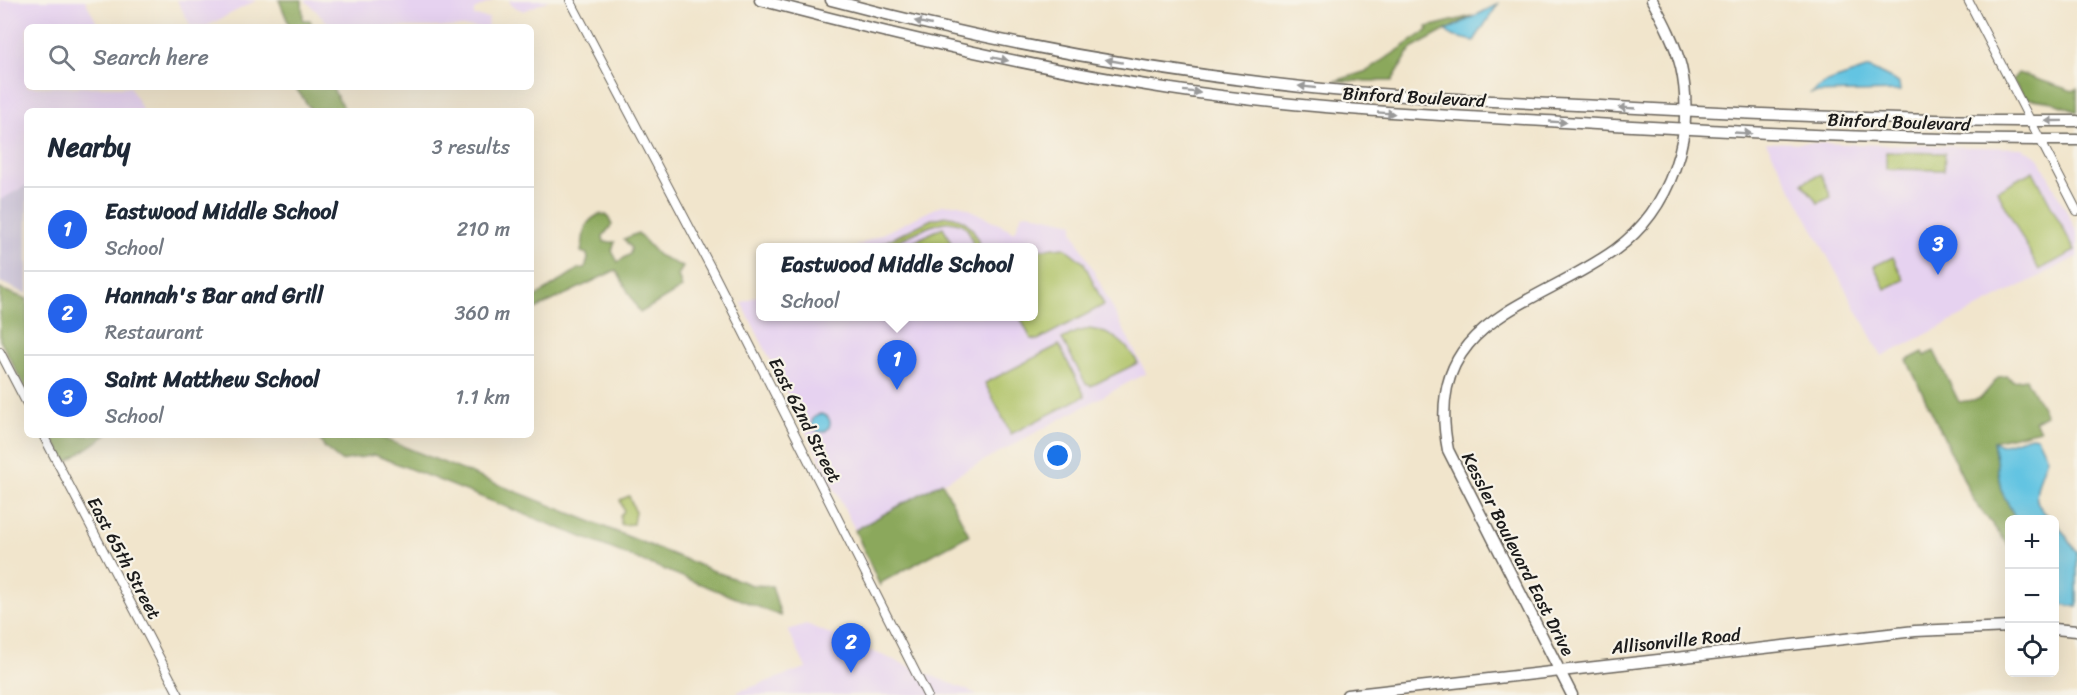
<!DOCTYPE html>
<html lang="en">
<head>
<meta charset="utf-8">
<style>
	body { margin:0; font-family:Sriracha,sans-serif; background:#f2f2f3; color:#1f2937 }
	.controls { position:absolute; right:18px; bottom:18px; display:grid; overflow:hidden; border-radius:9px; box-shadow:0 6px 24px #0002 }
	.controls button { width:54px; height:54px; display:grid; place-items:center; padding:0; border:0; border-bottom:2px solid #e0e1e3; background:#fff; color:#1f2937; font:30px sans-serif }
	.you { position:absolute; left:1058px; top:456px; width:21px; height:21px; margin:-15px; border:4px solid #fff; border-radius:50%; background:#1a73e8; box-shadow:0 0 0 9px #1a73e833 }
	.badge { display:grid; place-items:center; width:39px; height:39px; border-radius:50%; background:#2563eb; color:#fff; font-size:20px; font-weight:700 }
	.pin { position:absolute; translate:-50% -50px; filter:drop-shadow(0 2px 3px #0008) }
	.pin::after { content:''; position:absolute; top:32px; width:21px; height:18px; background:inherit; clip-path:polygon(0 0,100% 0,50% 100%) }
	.popup { position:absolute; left:756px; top:243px; width:282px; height:78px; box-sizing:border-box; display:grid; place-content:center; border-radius:9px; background:#fff; filter:drop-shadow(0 2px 4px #0005); font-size:20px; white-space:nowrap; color:#747a83 }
	.popup b { font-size:22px; color:#1f2937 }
	.popup::after { content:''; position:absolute; left:50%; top:100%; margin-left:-12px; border:12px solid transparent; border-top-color:#fff }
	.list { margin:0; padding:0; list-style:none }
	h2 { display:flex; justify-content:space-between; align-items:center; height:78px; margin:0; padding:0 24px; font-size:26px }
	h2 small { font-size:20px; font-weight:400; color:#747a83 }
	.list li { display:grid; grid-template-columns:39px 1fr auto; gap:18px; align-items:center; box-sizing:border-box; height:84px; padding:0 24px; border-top:2px solid #e0e1e3 }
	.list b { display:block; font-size:22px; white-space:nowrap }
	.list p { margin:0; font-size:20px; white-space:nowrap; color:#747a83 }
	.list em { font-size:20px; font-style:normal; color:#747a83 }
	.icon { flex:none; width:33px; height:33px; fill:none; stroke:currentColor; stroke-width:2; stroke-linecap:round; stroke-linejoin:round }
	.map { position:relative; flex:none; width:2077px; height:695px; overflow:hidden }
	.search { position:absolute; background:#fff; box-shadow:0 6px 24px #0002; left:24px; top:24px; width:510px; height:66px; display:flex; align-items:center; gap:15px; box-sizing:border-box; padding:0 21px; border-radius:9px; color:#747a83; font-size:22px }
	.panel { position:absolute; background:#fff; box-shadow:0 6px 24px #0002; left:24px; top:108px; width:510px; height:330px; border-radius:9px }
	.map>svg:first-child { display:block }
	.built { fill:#e6d2f0 }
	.industrial { fill:#c8bfd8 }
	.green { fill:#afc266; stroke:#666f41; stroke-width:1.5 }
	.forest { fill:#8ba85b; stroke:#54623c; stroke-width:1.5 }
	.water { fill:#63c4e2; stroke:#40707f; stroke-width:1.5 }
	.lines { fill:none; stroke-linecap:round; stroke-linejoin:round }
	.minor-casing { stroke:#67625a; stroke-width:10 }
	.major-casing { stroke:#67625a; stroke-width:13 }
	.minor { stroke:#fff; stroke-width:8 }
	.major { stroke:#fff; stroke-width:10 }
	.oneway { fill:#999 }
	.labels { text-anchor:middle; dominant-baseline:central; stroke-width:4.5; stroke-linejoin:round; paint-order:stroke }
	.street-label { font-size:18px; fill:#1c1c1c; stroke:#f7f3e8 }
</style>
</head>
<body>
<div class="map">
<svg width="2077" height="695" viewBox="0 0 2077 695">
	<rect width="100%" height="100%" fill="#f7f3e8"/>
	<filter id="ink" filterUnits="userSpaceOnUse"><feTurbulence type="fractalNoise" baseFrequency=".0167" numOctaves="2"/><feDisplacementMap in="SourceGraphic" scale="12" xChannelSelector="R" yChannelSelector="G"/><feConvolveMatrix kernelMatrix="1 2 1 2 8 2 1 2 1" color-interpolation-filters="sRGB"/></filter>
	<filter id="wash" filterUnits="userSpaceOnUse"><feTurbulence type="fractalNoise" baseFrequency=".008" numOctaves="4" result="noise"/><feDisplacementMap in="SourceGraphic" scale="24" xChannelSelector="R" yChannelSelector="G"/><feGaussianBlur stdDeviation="1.35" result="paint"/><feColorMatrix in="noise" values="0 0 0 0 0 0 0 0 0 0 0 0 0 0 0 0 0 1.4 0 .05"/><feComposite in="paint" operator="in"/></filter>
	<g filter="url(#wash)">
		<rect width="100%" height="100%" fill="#f1e5cc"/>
		<!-- built -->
		<g class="built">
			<path d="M0,0H85L99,27H27V87H130L143,111H27V285L0,274Z"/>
			<path d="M177,0H257L205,27H191Z"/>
			<path d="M305,0H494L474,10V16L489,18L487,27H336L329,24Z"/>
			<path d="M509,0H549L524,11L512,6Z"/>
			<path d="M1766,142L2022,148L2039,158L2077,232V257L1882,357Z"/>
			<path d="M959,204L1015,232L1022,214L1028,213L1074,223L1073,231L1146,373L855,530L742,303L760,294V316H1034V248L855,247L942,205Z"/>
			<path d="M806,624L979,695H741L737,692L806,668L788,630Z"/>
		</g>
		<!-- industrial -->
		<path class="industrial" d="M27,185V294L0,282V200Z"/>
		<!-- green -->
		<g class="green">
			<path d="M1886,152L1945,153L1944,170L1886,169Z"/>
			<path d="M2033,171L2075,251L2039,270L1997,190Z"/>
			<path d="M1821,174L1831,197L1818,203L1802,183Z"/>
			<path d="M947,216C965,217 977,229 979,247H973C967,189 902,248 875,247L932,219Z"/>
			<path d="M943,227L953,247H903Z"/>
			<path d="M1064,247L1084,263L1104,305L1038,340L1031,339L1020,317L1034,316V250Z"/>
			<path d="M1893,257L1904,280L1885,289L1874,266Z"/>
			<path d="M1090,329C1114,333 1126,343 1138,363L1091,386L1086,384L1062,339L1076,332Z"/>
			<path d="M1059,345L1085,396L1011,434L985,383Z"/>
			<path d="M629,496L635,511L633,524L621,525L620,515L624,511L620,500Z"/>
		</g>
		<!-- forest -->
		<g class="forest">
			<path d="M279,0H302L303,20H310L312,25L290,27Z"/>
			<path d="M1472,16L1411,49L1392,81H1335L1367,71L1428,30L1427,27Z"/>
			<path d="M2018,73L2073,91L2077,88V112L2053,102L2025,98L2012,80Z"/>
			<path d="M295,87H332L345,111H328L325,108L312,111Z"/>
			<path d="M600,214L607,215L612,225L603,236L604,242H615L612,251L618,262L630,254L631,248L624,239L638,233L658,255L683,267L678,275L682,288L640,313L616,270L531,311V300L578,269L585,268L588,259L587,254L581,252C585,233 581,223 600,214Z"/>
			<path d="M0,289L27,299V391L0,340Z"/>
			<path d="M1934,351L1959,402L1980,399L1999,377L2006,376L2014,381L2026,379L2046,415L2035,421L2040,430L1993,441L2001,490L2016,519L2010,520L2009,546L1974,501L1907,360L1923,352L1925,356Z"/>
			<path d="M50,435H107L67,462Z"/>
			<path d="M317,435H375L719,573L752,585L772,586L781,616L375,455L341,461L325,448Z"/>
			<path d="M942,482L969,535L882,582L880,586L855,530Z"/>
		</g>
		<!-- water -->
		<g class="water">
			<path d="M1498,4L1474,41L1452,36L1446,31Z"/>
			<path d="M1869,68L1899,83L1900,91L1811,93L1827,82Z"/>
			<circle cx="821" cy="423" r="9"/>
			<path d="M2031,436L2037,437L2047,458C2039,483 2025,502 2053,519H2016L2001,490L1993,441L2001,445Z"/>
			<path d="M2055,520L2077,552V607L2061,604L2055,594Z"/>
		</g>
	</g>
	<g filter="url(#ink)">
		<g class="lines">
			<!-- minor casing -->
			<g class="minor-casing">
				<g id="minor">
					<path d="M570,0L711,268L927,695"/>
					<path d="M1968,0L2077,211"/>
					<path d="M0,352L27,404"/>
					<path d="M43,435L179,695"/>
				</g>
			</g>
			<!-- major casing -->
			<g class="major-casing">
				<g id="major">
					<path d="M760,0C896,36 1032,68 1171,89C1301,109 1432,115 1563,122C1735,132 1905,141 2077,140"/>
					<path d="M831,0C985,41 1143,70 1302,87C1406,98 1512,102 1617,107C1770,115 1923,122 2077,121"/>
					<path d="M2054,629L2077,631"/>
					<path d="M1347,695L1915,631L2010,627"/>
					<path d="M1572,695L1448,450C1422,319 1534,308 1615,250C1671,209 1696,134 1681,67C1675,43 1664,22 1652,0"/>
				</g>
			</g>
			<!-- minor -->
			<use href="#minor" class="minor"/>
			<!-- major -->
			<use href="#major" class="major"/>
		</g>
		<!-- one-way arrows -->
		<defs><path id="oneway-solid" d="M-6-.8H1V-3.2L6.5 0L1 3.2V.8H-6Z" transform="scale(1.5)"/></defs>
		<g class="oneway">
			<use href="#oneway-solid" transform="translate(923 23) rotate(-167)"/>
			<use href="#oneway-solid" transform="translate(1000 59) rotate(12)"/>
			<use href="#oneway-solid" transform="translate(1114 61) rotate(-170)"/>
			<use href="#oneway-solid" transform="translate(1307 87) rotate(-174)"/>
			<use href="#oneway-solid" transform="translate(1192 92) rotate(7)"/>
			<use href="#oneway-solid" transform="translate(1627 108) rotate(-177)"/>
			<use href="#oneway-solid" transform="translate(1386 113) rotate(4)"/>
			<use href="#oneway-solid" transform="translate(2054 121) rotate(179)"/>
			<use href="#oneway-solid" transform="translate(1558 122) rotate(3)"/>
			<use href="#oneway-solid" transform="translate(1743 133) rotate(3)"/>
		</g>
	</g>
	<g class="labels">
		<!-- street labels -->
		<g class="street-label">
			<text transform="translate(1414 97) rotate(3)">Binford Boulevard</text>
			<text transform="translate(1899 122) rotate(2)">Binford Boulevard</text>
			<text transform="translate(805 420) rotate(63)">East 62nd Street</text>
			<text transform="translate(1518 554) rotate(63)">Kessler Boulevard East Drive</text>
			<text transform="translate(124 558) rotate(62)">East 65th Street</text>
			<text transform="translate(1676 641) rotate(-6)">Allisonville Road</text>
		</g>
	</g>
</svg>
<div class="controls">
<button>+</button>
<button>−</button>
<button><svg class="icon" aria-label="locate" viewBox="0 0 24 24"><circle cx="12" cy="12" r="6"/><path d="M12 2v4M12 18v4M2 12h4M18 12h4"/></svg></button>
</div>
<div class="you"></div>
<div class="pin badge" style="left:897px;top:390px">1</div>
<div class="popup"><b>Eastwood Middle School</b>School</div>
<div class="pin badge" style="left:851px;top:673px">2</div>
<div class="pin badge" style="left:1938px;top:275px">3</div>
<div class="search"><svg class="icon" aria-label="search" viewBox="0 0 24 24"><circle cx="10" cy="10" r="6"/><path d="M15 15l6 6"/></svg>Search here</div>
<section class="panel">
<h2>Nearby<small>3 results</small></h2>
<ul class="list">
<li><span class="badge">1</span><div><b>Eastwood Middle School</b><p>School</p></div><em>210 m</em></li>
<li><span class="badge">2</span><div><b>Hannah's Bar and Grill</b><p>Restaurant</p></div><em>360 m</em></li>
<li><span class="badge">3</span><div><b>Saint Matthew School</b><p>School</p></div><em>1.1 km</em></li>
</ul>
</section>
</div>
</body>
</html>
